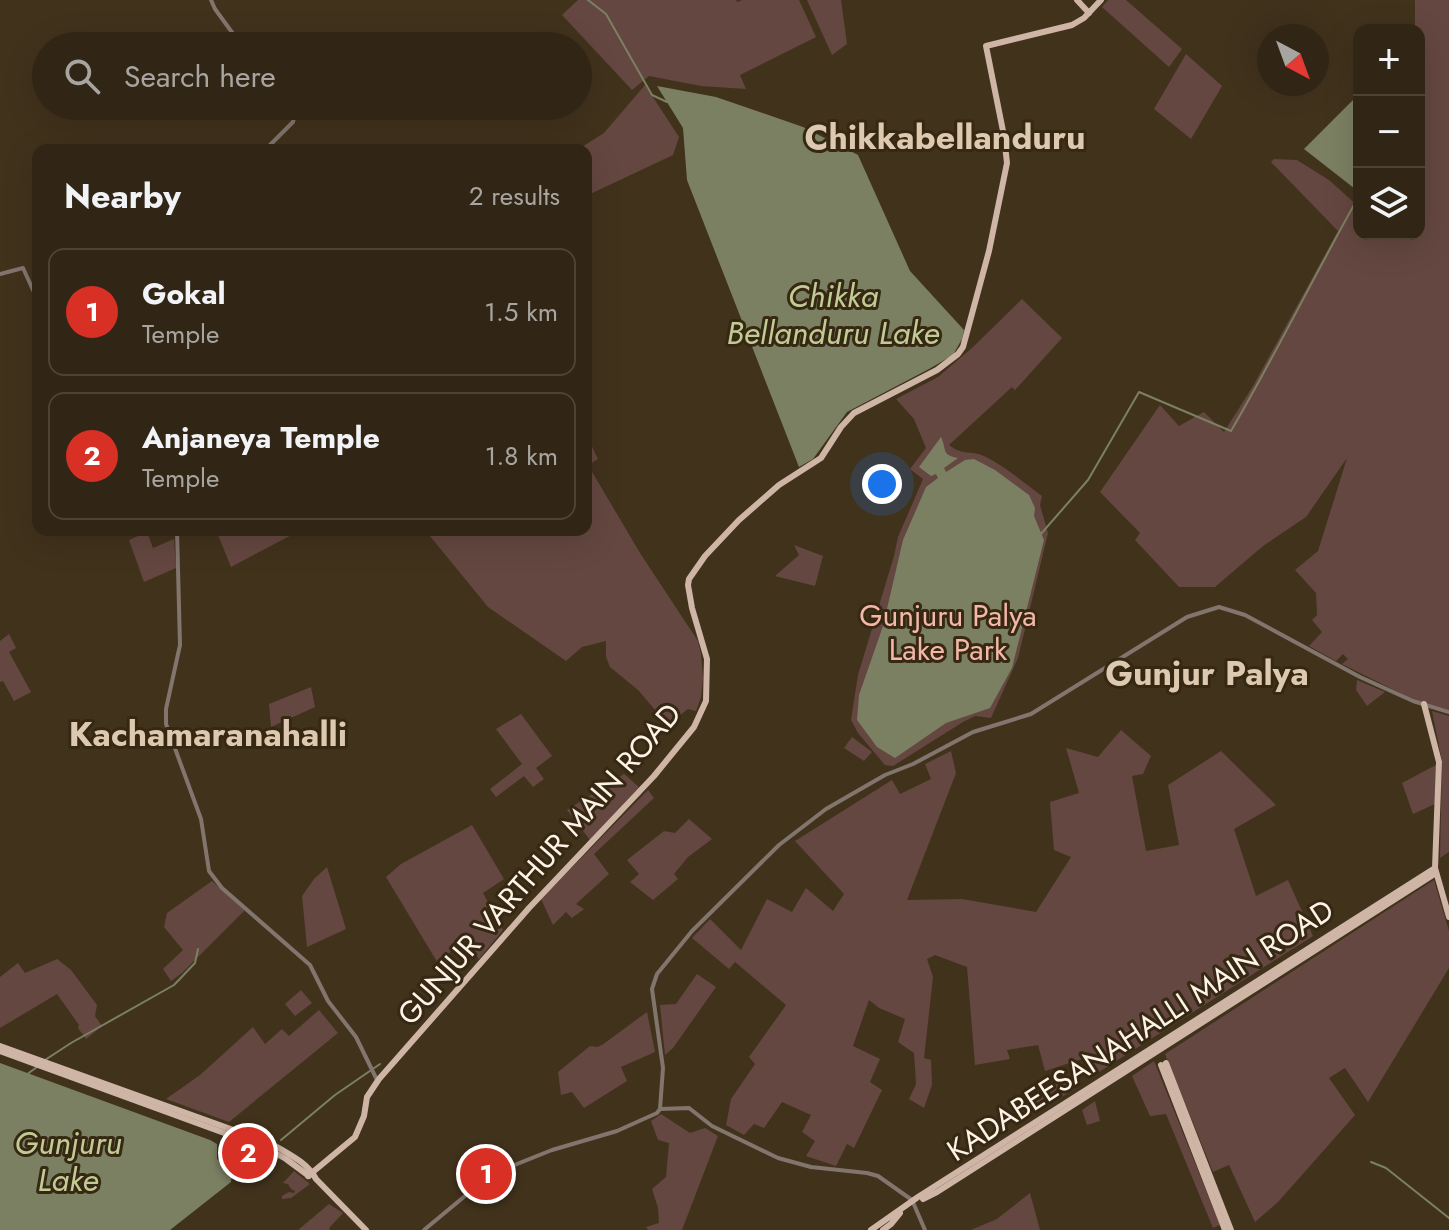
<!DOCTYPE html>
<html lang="en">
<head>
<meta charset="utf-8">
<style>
	body { margin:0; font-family:Jost,sans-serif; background:#3d3222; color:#f1f3f6 }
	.controls { position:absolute; right:24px; top:24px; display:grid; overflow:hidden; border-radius:16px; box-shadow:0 8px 32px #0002 }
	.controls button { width:72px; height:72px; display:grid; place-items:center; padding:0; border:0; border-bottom:2px solid #4c4334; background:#312615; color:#f1f3f6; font:40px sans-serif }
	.compass { position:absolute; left:1257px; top:24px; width:72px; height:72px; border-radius:50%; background:#312615; box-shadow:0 8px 32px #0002; rotate:139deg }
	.you { position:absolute; left:882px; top:484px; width:28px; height:28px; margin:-20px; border:6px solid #fff; border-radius:50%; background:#1a73e8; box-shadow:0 0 0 12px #1a73e833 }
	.badge { display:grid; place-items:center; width:52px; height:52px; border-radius:50%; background:#d93025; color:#fff; font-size:26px; font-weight:700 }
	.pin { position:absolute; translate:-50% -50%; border:4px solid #fff; box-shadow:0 2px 8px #0006 }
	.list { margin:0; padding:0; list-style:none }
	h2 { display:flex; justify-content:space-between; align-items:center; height:104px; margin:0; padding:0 32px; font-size:34px }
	h2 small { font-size:26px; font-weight:400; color:#a8a5a0 }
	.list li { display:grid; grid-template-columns:52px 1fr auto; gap:24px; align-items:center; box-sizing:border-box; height:128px; margin:0 16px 16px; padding:0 16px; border:2px solid #4c4334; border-radius:16px }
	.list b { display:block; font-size:30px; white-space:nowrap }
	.list p { margin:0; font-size:26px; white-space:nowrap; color:#a8a5a0 }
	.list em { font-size:26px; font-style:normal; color:#a8a5a0 }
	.icon { flex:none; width:44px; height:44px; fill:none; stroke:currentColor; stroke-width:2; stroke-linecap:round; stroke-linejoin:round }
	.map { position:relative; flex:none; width:1449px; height:1230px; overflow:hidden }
	.search { position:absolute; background:#312615; box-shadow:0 8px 32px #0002; left:32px; top:32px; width:560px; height:88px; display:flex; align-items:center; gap:20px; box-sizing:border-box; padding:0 28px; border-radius:44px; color:#a8a5a0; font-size:30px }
	.panel { position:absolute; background:#312615; box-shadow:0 8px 32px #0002; left:32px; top:144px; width:560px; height:392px; border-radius:16px }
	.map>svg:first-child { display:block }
	.green { fill:#644740 }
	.water { fill:#7b8063 }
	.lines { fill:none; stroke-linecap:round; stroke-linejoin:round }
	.stream { stroke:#7b8063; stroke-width:2 }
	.minor { stroke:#82756e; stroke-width:4 }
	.major { stroke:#ceb5a5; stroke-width:6 }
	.labels { text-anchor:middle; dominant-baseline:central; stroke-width:6; stroke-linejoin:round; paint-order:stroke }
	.park-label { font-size:30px; fill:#f4b8a9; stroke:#362812 }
	.street-label { font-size:30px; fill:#fdf3e6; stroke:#362812 }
	.water-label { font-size:32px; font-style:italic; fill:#c1cb95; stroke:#362812 }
	.quarter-label { font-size:34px; font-weight:bold; fill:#ddc9af; stroke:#362812 }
</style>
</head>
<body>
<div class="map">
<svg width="1449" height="1230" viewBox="0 0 1449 1230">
	<rect width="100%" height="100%" fill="#41321c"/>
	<!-- green -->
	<g class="green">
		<path d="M578,0H736L737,2L742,0H799L816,37L740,75L746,89L701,86L649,76L632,90L562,15Z"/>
		<path d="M807,0H841L847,44L832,55Z"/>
		<path d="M1108,0H1126L1182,49L1169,67L1102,7Z"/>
		<path d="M1415,0H1449V710L1410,698L1342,664L1348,659L1343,654L1336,661L1309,646L1322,632L1312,620L1317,615L1316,593L1295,570L1318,551L1347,458L1306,517L1263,546L1215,587H1179L1135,540L1140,533L1100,492L1160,405L1179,426L1204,412L1224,432L1253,386L1338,231L1271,162L1274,159L1297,160L1329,180L1359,207V234H1419V30H1415Z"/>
		<path d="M1186,54L1222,86L1191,139L1154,109Z"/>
		<path d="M645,85L679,137L673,155L586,196V150H577L604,133Z"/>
		<path d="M1022,299L1062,338L1015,390L1012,387L949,445C963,456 970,450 984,456C1005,466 1023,482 1042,496L1040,505L1048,533L1018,658L991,718L975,716L963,722L893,766L885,765L858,733L851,720L858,675L894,556L898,537L923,479L910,469L926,448L914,419L896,399L938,377L972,348Z"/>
		<path d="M586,434L598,459L588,465L640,553L698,641L701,654L703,678L701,697L696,711L688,709L668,725L638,690L610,667L606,657V641L582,647L566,661L488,607L425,530H586Z"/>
		<path d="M216,530H301L231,567Z"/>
		<path d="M147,532L153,548L174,539L176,568L144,582L129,540Z"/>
		<path d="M794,545L823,556L815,586L775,576L799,555Z"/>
		<path d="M9,634L16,648L9,652L31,692L14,701L3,681L0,682V641Z"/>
		<path d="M1357,680L1385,692L1367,706L1356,690Z"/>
		<path d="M311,687L315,707L271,727L269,704Z"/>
		<path d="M1432,711L1449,716V852L1440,858L1442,761Z"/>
		<path d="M521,714L552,756L536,768L544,779L533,787L524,776L496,797L490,789L522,764L496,729Z"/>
		<path d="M1121,730L1151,756L1143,774L1132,776L1146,851L1179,845L1168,785L1221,751L1276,805L1234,829L1256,896L1288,880L1313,936L1099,1072L1082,1059L1045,1071L1038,1045L1007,1050L1010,1059L975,1065L967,967L935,955L927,959L933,977L924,1058L931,1060L932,1085L924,1108L909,1099L916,1084L914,1053L898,1042L905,1019L879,1008L869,1000L853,1046L880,1059L870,1082L882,1090L854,1148L847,1144L836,1166L806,1156L815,1141L802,1132L811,1115L782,1102L764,1128L754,1124L744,1135L726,1125L731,1099L755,1064L749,1057L786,1005L735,962L729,969L692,938L710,919L741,950L767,899L792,912L806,888L833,911L844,894L795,841L892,780L900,794L931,779L925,764L951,751L956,773L907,900L962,899L1036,912L1071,857L1054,850L1050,802L1079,793L1066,748L1098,757Z"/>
		<path d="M852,737L872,752L864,761L844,748Z"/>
		<path d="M1436,765L1435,804L1413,814L1402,783Z"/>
		<path d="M624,774L639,787L590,840L567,810Z"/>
		<path d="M648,790L654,798L594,854L609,874L576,904L584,909L572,918L566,912L553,925L541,899Z"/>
		<path d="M689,819L712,839L688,857L674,874L678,879L653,900L630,882L639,874L627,860L664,831L675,833Z"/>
		<path d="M472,825L504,879L483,893L503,930L479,959L466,940L451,951L439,965L386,877L401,864Z"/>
		<path d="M327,867L346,929L307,947L302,896L314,879Z"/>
		<path d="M1434,880L1449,931V968L1368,1102L1345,1068L1329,1078L1355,1115L1278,1202L1255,1222L1229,1165L1213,1172L1165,1054Z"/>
		<path d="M212,881L245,910L182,973L171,981L163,969L183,950L164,927L167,913Z"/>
		<path d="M57,959L71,970L97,1005L95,1016L102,1026L86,1039L78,1028L79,1025L57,994L0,1028V977L18,963L25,973Z"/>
		<path d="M697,974L716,987L673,1048L665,1055L660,1005L676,1004Z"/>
		<path d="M301,990L312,1003L295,1016L285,1004Z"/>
		<path d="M319,1010L338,1033L229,1122L166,1099L200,1075L253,1027L265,1044L282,1029L289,1036Z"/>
		<path d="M647,1012L655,1052L621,1067L627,1081L584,1108L572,1092L561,1095L558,1072L590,1046L597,1047L602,1045Z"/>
		<path d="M1154,1061L1220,1225L1213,1228L1166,1114L1150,1116L1132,1076Z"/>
		<path d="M1068,1075L1073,1090L1037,1112L1030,1089Z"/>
		<path d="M1095,1101L1100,1121L1087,1125L1082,1110Z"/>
		<path d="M661,1114L690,1133L705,1128L718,1136L682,1230H648L646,1227L659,1223L658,1208L652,1189L666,1177L669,1143L658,1140L651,1121Z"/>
		<path d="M294,1171L310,1184L291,1198L282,1199V1196L289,1192L294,1193L295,1191L291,1189L288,1184L283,1183Z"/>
		<path d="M1030,1193L1040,1230H971L997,1219Z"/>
		<path d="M329,1204L343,1213L329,1228L330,1230H298Z"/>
	</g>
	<!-- water -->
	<g class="water">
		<path d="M657,86L716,97L803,127L858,155L910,271L964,330L962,339L953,355L929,369L847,412L813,459L799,467L687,180L683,128Z"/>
		<path d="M1359,94V192L1304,149Z"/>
		<path d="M941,437C947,450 941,455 958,458L944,468L946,472L965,460L974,459L995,470L1029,495L1035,508L1034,516L1044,540L1012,668L990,708L946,723L895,758L877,747L857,720L859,695L883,626L903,540L926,487L938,478L936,474L931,476L919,467Z"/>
		<path d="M0,1063L210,1140L217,1144V1159L232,1170L231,1182L170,1230H0Z"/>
	</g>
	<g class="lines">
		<!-- stream -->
		<g class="stream">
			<path d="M588,0L606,14L652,95L667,102"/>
			<path d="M1040,535L1088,480L1139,392L1231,431C1276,354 1315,274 1359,196"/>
			<path d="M45,1060L71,1043L174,985L195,963L198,949"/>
			<path d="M26,1075L37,1067"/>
			<path d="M281,1140L335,1095L380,1064"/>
			<path d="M1371,1162L1386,1168L1449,1218"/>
			<path d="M232,1177C248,1176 257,1166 267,1156"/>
		</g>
		<!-- minor -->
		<g class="minor">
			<path d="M211,0L215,9L242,46"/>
			<path d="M265,150L293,122L294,117L284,106"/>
			<path d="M0,274L23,268L38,301"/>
			<path d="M177,530L180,645L166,709V724L201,819L209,871L222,888L310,965L328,1001L356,1037L377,1080"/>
			<path d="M660,1109L689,1108L712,1126L778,1158L811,1167L867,1173L878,1176L912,1200L925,1230"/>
			<path d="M424,1230L483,1181L497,1172L552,1150L617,1131L657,1113L660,1109L663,1068L652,989L657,974L692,931L779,845L826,809L885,775L913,764L973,732L1031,714L1187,617L1219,607L1245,615L1360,677L1413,701L1449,712"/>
		</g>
		<!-- major -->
		<g class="major">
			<path d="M1077,0L1089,13"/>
			<path d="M1424,704L1439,762L1435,868L1449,917"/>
			<path d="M0,1046L272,1144C288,1154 307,1162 316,1179L366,1230"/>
			<path d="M0,1051L268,1149L286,1159L309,1176"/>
			<path d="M1166,1063L1231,1230"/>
			<path d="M1161,1065L1225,1230"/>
			<path d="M308,1176L355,1137L364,1116L367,1097L379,1079L529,908L654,776L694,727L706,701L707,659L692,608L688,585L689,579L705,556L739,520L779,485L821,458L841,427L854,413L937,370L958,354L963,347L989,251L1007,163L1004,136L986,46L1072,25L1084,18L1101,0"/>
			<path d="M923,1199L937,1192L1436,873"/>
			<path d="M871,1230L918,1197L1435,868"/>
			<path d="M883,1230L891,1224L900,1213"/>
		</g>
	</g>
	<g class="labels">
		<!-- park labels -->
		<g class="park-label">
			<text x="948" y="615">Gunjuru Palya<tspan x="948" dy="34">Lake Park</tspan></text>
		</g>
		<!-- street labels -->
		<g class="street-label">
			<text transform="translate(539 864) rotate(-49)">GUNJUR VARTHUR MAIN ROAD</text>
			<text transform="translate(1140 1030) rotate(-33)">KADABEESANAHALLI MAIN ROAD</text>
		</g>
		<!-- water labels -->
		<g class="water-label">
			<text x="833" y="296">Chikka<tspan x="833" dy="37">Bellanduru Lake</tspan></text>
			<text x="68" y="1143">Gunjuru<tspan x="68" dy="37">Lake</tspan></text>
		</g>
		<!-- quarter labels -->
		<g class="quarter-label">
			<text x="945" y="137">Chikkabellanduru</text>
			<text x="1207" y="673">Gunjur Palya</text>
			<text x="208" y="734">Kachamaranahalli</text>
		</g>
	</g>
</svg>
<div class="controls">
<button>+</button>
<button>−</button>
<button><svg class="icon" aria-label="layers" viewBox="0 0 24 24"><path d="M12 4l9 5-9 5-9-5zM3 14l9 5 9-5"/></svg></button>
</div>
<svg class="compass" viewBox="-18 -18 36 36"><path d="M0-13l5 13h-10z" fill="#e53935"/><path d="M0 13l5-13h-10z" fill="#a8a5a0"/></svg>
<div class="you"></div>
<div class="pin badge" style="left:486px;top:1174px">1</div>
<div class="pin badge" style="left:248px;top:1153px">2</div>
<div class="search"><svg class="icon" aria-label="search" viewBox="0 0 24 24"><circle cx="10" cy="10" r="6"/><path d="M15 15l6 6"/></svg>Search here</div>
<section class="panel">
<h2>Nearby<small>2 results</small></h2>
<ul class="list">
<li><span class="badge">1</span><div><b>Gokal</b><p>Temple</p></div><em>1.5 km</em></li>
<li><span class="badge">2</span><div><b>Anjaneya Temple</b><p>Temple</p></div><em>1.8 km</em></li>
</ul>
</section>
</div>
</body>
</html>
